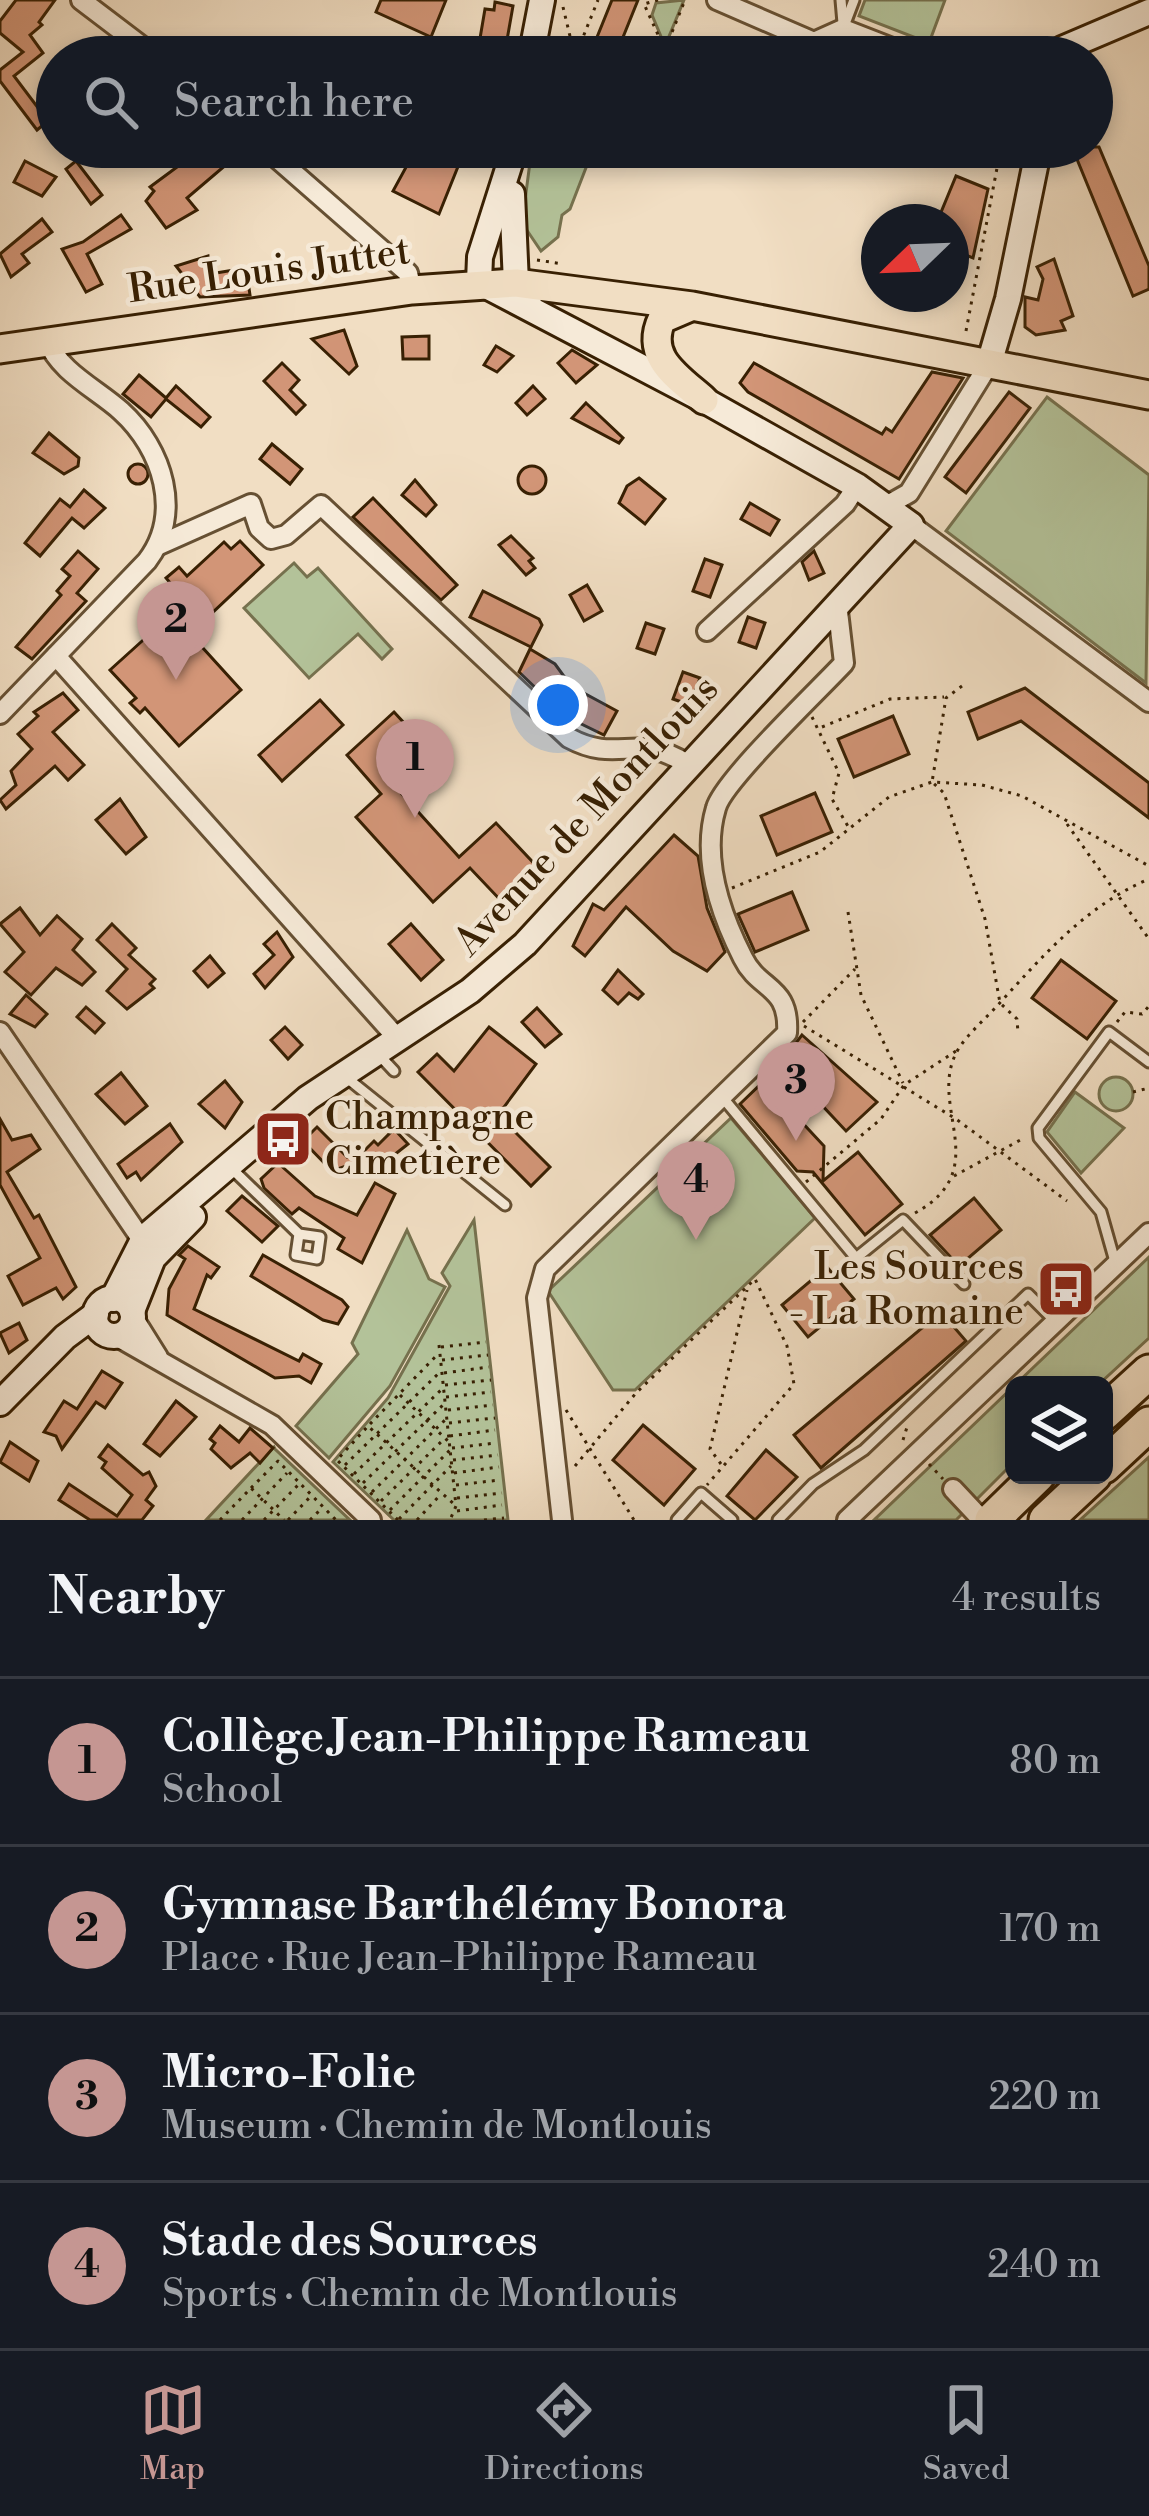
<!DOCTYPE html>
<html lang="en">
<head>
<meta charset="utf-8">
<style>
	body { margin:0; font-family:"Libre Bodoni",serif; background:#20242c; color:#f1f3f6 }
	.controls { position:absolute; right:36px; bottom:36px; display:grid; overflow:hidden; border-radius:18px; box-shadow:0 6px 18px #0003 }
	.controls button { width:108px; height:108px; display:grid; place-items:center; padding:0; border:0; border-bottom:3px solid #363941; background:#171b24; color:#f1f3f6; font:60px sans-serif }
	.compass { position:absolute; left:861px; top:204px; width:108px; height:108px; border-radius:50%; background:#171b24; box-shadow:0 6px 18px #0003; rotate:247deg }
	.you { position:absolute; left:558px; top:705px; width:42px; height:42px; margin:-30px; border:9px solid #fff; border-radius:50%; background:#1a73e8; box-shadow:0 0 0 18px #1a73e833 }
	.badge { display:grid; place-items:center; width:78px; height:78px; border-radius:50%; background:#c59692; color:#111; font-size:39px; font-weight:700 }
	.pin { position:absolute; translate:-50% -99px; filter:drop-shadow(0 3px 6px #0008) }
	.pin::after { content:''; position:absolute; top:63px; width:42px; height:36px; background:inherit; clip-path:polygon(0 0,100% 0,50% 100%) }
	.list { margin:0; padding:0; list-style:none }
	h2 { display:flex; justify-content:space-between; align-items:center; height:156px; margin:0; padding:0 48px; font-size:51px }
	h2 small { font-size:39px; font-weight:400; color:#9ea1a6 }
	.list li { display:grid; grid-template-columns:78px 1fr auto; gap:36px; align-items:center; box-sizing:border-box; height:168px; padding:0 48px; border-top:3px solid #363941 }
	.list b { display:block; font-size:45px; white-space:nowrap }
	.list p { margin:0; font-size:39px; white-space:nowrap; color:#9ea1a6 }
	.list em { font-size:39px; font-style:normal; color:#9ea1a6 }
	.icon { flex:none; width:66px; height:66px; fill:none; stroke:currentColor; stroke-width:2; stroke-linecap:round; stroke-linejoin:round }
	.map { position:relative; flex:none; width:1149px; height:1520px; overflow:hidden }
	.search { position:absolute; background:#171b24; box-shadow:0 6px 18px #0003; left:36px; right:36px; top:36px; height:132px; display:flex; align-items:center; gap:30px; box-sizing:border-box; padding:0 42px; border-radius:66px; color:#9ea1a6; font-size:45px }
	.sheet { height:828px; background:#171b24 }
	nav { display:flex; justify-content:space-around; align-items:center; box-sizing:border-box; height:168px; border-top:3px solid #363941; background:#171b24; font-size:33px; color:#9ea1a6 }
	nav a { display:grid; justify-items:center; gap:6px }
	nav .on { color:#c59692 }
	.map>svg:first-child { display:block }
	.green { fill:#b3c299; stroke:#76714e; stroke-width:3 }
	.building { fill:#d29577; stroke:#382003; stroke-width:3 }
	.lines { fill:none; stroke-linecap:round; stroke-linejoin:round }
	.lane-casing { stroke:#665033; stroke-width:15 }
	.street-casing { stroke:#665033; stroke-width:24 }
	.secondary-casing { stroke:#382003; stroke-width:30 }
	.primary-casing { stroke:#382003; stroke-width:33 }
	.highway-casing { stroke:#382003; stroke-width:39 }
	.path { stroke:#382003; stroke-width:3; stroke-dasharray:3 6; stroke-linecap:butt }
	.lane { stroke:#f6ead8; stroke-width:9 }
	.street { stroke:#f6ead8; stroke-width:18 }
	.secondary { stroke:#f6ead8; stroke-width:24 }
	.primary { stroke:#f1dec3; stroke-width:27 }
	.highway { stroke:#f1dec3; stroke-width:33 }
	.labels { text-anchor:middle; dominant-baseline:central; stroke-width:9; stroke-linejoin:round; paint-order:stroke }
	.street-label { font-size:39px; fill:#382003; stroke:#f6ead8 }
	.poi-label { font-size:39px; fill:#382003; stroke:#f6ead8; text-anchor:start }
</style>
</head>
<body>
<div class="map">
<svg width="1149" height="1520" viewBox="0 0 1149 1520">
	<rect width="100%" height="100%" fill="#f1dec3"/>
	<filter id="stains"><feTurbulence type="fractalNoise" baseFrequency=".00167" numOctaves="4"/><feColorMatrix values="0 0 0 0 .2 0 0 0 0 .09 0 0 0 0 .02 0 0 0 .5 -.17"/></filter>
	<radialGradient id="worn" r=".72"><stop offset=".6" stop-color="#630" stop-opacity="0"/><stop offset="1" stop-color="#630" stop-opacity=".3"/></radialGradient>
	<!-- green -->
	<g class="green">
		<path d="M684,0L665,46L652,15L656,3Z"/>
		<path d="M865,0H945L929,43L859,16Z"/>
		<path d="M532,147H594L570,209L562,215L558,237L541,251L522,223Z"/>
		<path d="M1047,397L1149,475L1146,683L946,531Z"/>
		<path d="M294,563L307,577L318,568L392,649L382,659L358,634L309,678L244,608Z"/>
		<circle cx="1116" cy="1094" r="17"/>
		<path d="M1075,1092L1124,1128L1081,1173L1047,1132Z"/>
		<path d="M731,1118L815,1218L635,1390H613L548,1291Z"/>
		<path d="M474,1220L508,1520H394L333,1462L388,1398L450,1286L442,1273Z"/>
		<path d="M407,1230L429,1279L445,1287L390,1386L329,1458L296,1426L358,1354L352,1343Z"/>
		<path d="M1149,1257V1338L1098,1385H1015Z"/>
		<path d="M1014,1386V1462L956,1520H874Z"/>
		<path d="M274,1447L275,1449L350,1520H206Z"/>
		<path d="M1149,1457V1520H1080Z"/>
	</g>
	<!-- building -->
	<g class="building">
		<path d="M16,0H55L39,22L42,25L30,35L43,53L14,76L48,121L37,130L0,81V70L23,52L0,33V21Z"/>
		<path d="M381,0H446L431,37L376,12Z"/>
		<path d="M612,0H638L615,57H589Z"/>
		<path d="M495,2L513,6L504,57L477,56L485,9L494,10Z"/>
		<path d="M204,147H226L234,158L187,198L197,210L166,228L146,201L154,191L150,187Z"/>
		<path d="M417,147H460L454,162L459,164L439,214L393,191Z"/>
		<path d="M1072,147H1099L1149,266V289L1133,296Z"/>
		<path d="M25,161L56,177L42,196L14,182Z"/>
		<path d="M76,161L102,195L91,204L66,169Z"/>
		<path d="M956,176L988,189L973,258L951,249V222H937Z"/>
		<path d="M121,215L131,229L87,254L102,284L86,292L62,249L83,242Z"/>
		<path d="M42,219L52,232L22,254L29,263L11,277L0,254Z"/>
		<path d="M208,256L210,274L246,268L250,295L200,297L176,266Z"/>
		<path d="M1054,259L1073,316L1061,321L1065,330L1036,335L1025,327V297L1038,300L1043,279L1037,267Z"/>
		<path d="M344,330L357,366L349,374L312,339Z"/>
		<path d="M429,336V359H403L402,337Z"/>
		<path d="M496,346L513,356L497,372L484,365Z"/>
		<path d="M572,350L597,365L576,383L558,363Z"/>
		<path d="M282,363L299,380L290,390L305,405L296,414L264,381Z"/>
		<path d="M754,363L882,434L886,428L892,432L932,372L963,378L899,479L748,392L740,383Z"/>
		<path d="M139,375L166,398L176,386L210,417L201,427L166,399L151,417L123,394Z"/>
		<path d="M533,386L545,399L527,415L516,403Z"/>
		<path d="M1009,392L1030,408L966,493L945,477Z"/>
		<path d="M586,403L623,438L619,443L572,418Z"/>
		<path d="M49,433L79,458L78,466L64,474L33,453Z"/>
		<path d="M272,444L302,469L290,484L260,459Z"/>
		<circle cx="138" cy="474" r="10"/>
		<circle cx="532" cy="480" r="14"/>
		<path d="M639,478L665,499L645,524L619,503L627,486Z"/>
		<path d="M415,480L436,505L426,516L402,495Z"/>
		<path d="M84,490L105,508L84,528L72,518L40,556L25,543L60,499L70,507Z"/>
		<path d="M373,498L457,585L441,600L353,517Z"/>
		<path d="M750,503L779,520L770,535L741,519Z"/>
		<path d="M511,536L533,558L529,561L535,568L526,575L499,545Z"/>
		<path d="M240,541L263,565L212,613L190,589L177,591L166,578L179,567L187,576L224,542L231,549Z"/>
		<path d="M78,551L98,569L77,593L86,601L32,659L16,647L61,595L57,591L70,576L62,569Z"/>
		<path d="M814,551L824,573L809,580L802,562Z"/>
		<path d="M705,559L722,565L710,597L693,591Z"/>
		<path d="M587,585L602,611L584,621L570,595Z"/>
		<path d="M483,591L539,619L542,625L531,647L470,617Z"/>
		<path d="M172,614L241,690L179,746L145,708L140,713L130,703L136,698L110,670Z"/>
		<path d="M748,617L765,623L756,648L739,642Z"/>
		<path d="M646,623L664,629L655,654L637,648Z"/>
		<path d="M530,649L555,664L571,686L617,711L604,735L565,716L519,672Z"/>
		<path d="M683,672L700,678L690,705L673,699Z"/>
		<path d="M1025,688L1149,783V818L1021,721L978,739L968,712Z"/>
		<path d="M63,693L78,710L53,732L84,765L68,780L55,766L6,809L0,800L16,785L11,771L32,749L18,734L38,716L34,712Z"/>
		<path d="M320,700L343,725L282,781L259,755Z"/>
		<path d="M394,712L429,750L393,784L459,857L496,823L543,873L506,906L470,868L433,902L356,817L381,794L347,755Z"/>
		<path d="M893,716L909,754L854,777L838,739Z"/>
		<path d="M815,793L832,832L777,855L761,816Z"/>
		<path d="M120,799L146,837L126,854L96,820Z"/>
		<path d="M674,835L698,856L707,908L725,952L707,971L673,951L626,907L585,956L573,946L593,904L604,910Z"/>
		<path d="M792,892L808,930L755,952L738,914Z"/>
		<path d="M20,908L40,935L57,916L82,939L73,950L95,972L82,985L56,968L31,995L5,972L24,952L0,924Z"/>
		<path d="M112,924L136,948L129,955L155,979L150,984L154,988L127,1009L107,991L127,969L97,940Z"/>
		<path d="M411,924L443,960L421,980L389,944Z"/>
		<path d="M277,932L293,957L265,988L254,974L274,955L264,944Z"/>
		<path d="M210,956L224,973L208,987L194,971Z"/>
		<path d="M1061,960L1116,1001L1087,1039L1032,998Z"/>
		<path d="M618,970L643,994L638,999L629,993L618,1004L603,990Z"/>
		<path d="M26,995L47,1014L35,1027L10,1014Z"/>
		<path d="M86,1007L104,1023L95,1033L77,1017Z"/>
		<path d="M537,1008L561,1034L545,1047L522,1022Z"/>
		<path d="M285,1027L302,1045L288,1059L271,1040Z"/>
		<path d="M489,1027L536,1064L498,1115L550,1167L531,1186L418,1072L437,1054L454,1071Z"/>
		<path d="M802,1035L877,1102L846,1131L816,1099L797,1117L824,1146L823,1181L858,1152L902,1204L865,1235L813,1172L797,1171L740,1104L798,1048L795,1044Z"/>
		<path d="M121,1073L147,1106L125,1124L96,1094Z"/>
		<path d="M225,1081L242,1102L225,1128L199,1104Z"/>
		<path d="M0,1119L12,1140L31,1135L40,1149L7,1172L34,1218L39,1215L76,1287L63,1299L56,1288L23,1305L8,1276L40,1258L0,1185Z"/>
		<path d="M170,1124L182,1142L141,1180L136,1172L127,1178L118,1164Z"/>
		<path d="M317,1127L347,1157L358,1146L364,1151L374,1141L378,1145L394,1129L408,1144L370,1174L362,1165L355,1171L349,1165L332,1171L303,1141Z"/>
		<path d="M278,1163L315,1196L357,1215L375,1183L395,1194L362,1263L338,1249L344,1238L299,1208L292,1214L264,1188L261,1179Z"/>
		<path d="M242,1196L278,1226L262,1242L227,1211Z"/>
		<path d="M974,1198L1001,1230L959,1266L930,1235Z"/>
		<path d="M188,1246L219,1267L211,1278L207,1275L194,1309L299,1361L303,1354L321,1364L311,1383L299,1376L275,1378L167,1315L169,1289L185,1259L179,1255Z"/>
		<path d="M263,1255L342,1300L348,1307L338,1324L323,1320L251,1276Z"/>
		<path d="M827,1267L854,1299L808,1337L782,1305Z"/>
		<path d="M941,1312L966,1341L821,1468L794,1435Z"/>
		<path d="M19,1323L27,1340L9,1353L0,1333Z"/>
		<path d="M102,1371L122,1383L105,1408L96,1402L62,1449L56,1436L44,1432L64,1401L77,1409Z"/>
		<path d="M176,1401L196,1417L160,1456L144,1444Z"/>
		<path d="M643,1425L695,1469L664,1505L613,1460Z"/>
		<path d="M220,1426L239,1442L250,1428L273,1448L260,1463L250,1453L231,1468L211,1449L215,1443L210,1439Z"/>
		<path d="M10,1442L38,1461L29,1481L0,1462Z"/>
		<path d="M108,1445L143,1475L149,1472L156,1486L146,1500L153,1506L142,1520H90L59,1500L69,1484L117,1516L132,1495L102,1468L106,1462L99,1457Z"/>
		<path d="M766,1450L797,1477L755,1520L727,1496Z"/>
	</g>
	<g class="lines">
		<!-- lane casing -->
		<g class="lane-casing">
			<g id="lane">
				<path d="M841,0L843,23"/>
				<path d="M843,29L854,0"/>
				<path d="M380,1056L394,1071"/>
				<path d="M347,1078L505,1205"/>
				<path d="M723,1098L856,1258L903,1220L964,1284"/>
				<path d="M230,1167L299,1234L320,1237L317,1259L296,1255L299,1234"/>
				<path d="M1116,1265L1101,1212L1039,1138L1038,1128L1109,1032L1149,1062"/>
				<path d="M677,1520L701,1493L732,1520"/>
				<path d="M778,1520L813,1484L864,1450L1028,1294L1055,1321"/>
			</g>
		</g>
		<!-- street casing -->
		<g class="street-casing">
			<g id="street">
				<path d="M81,0L156,57"/>
				<path d="M717,0L814,42L843,29L915,57"/>
				<path d="M264,147L408,273L412,290"/>
				<path d="M886,506L909,493L989,364"/>
				<path d="M911,525L1149,702"/>
				<path d="M159,545L251,504L259,528L271,539L286,535L321,505L569,738C619,765 636,731 687,764"/>
				<path d="M707,631L845,504L857,486"/>
				<path d="M56,656L398,1039"/>
				<path d="M0,714L147,561C183,514 163,449 121,411C98,390 58,371 48,341"/>
				<path d="M0,1032L148,1249"/>
				<path d="M133,1317L158,1357"/>
				<path d="M116,1336L272,1425L371,1520"/>
				<path d="M953,1489L982,1520"/>
				<path d="M562,1520L537,1298L545,1269L787,1033C790,985 759,991 743,958C720,913 701,858 716,808C723,781 820,689 844,663L837,603"/>
				<path d="M847,1520L1149,1233"/>
			</g>
		</g>
		<!-- secondary casing -->
		<g class="secondary-casing">
			<g id="secondary">
				<path d="M531,57L542,0"/>
				<path d="M1060,57L1062,49L1149,12"/>
				<path d="M512,194L516,283L529,297"/>
				<path d="M989,364L1008,299L1039,147"/>
				<circle cx="114" cy="1317" r="19"/>
				<path d="M113,1299L144,1238L308,1098L470,991L525,944L911,525L857,486L704,400L479,282L480,257L515,147"/>
				<path d="M132,1311L153,1258L193,1217"/>
				<path d="M0,1403L65,1337L96,1314"/>
			</g>
		</g>
		<!-- primary casing -->
		<g class="primary-casing">
			<g id="primary">
				<path d="M690,307L662,319C644,357 678,377 704,400"/>
				<path d="M0,349L412,290L516,283L692,306L1149,395"/>
			</g>
		</g>
		<!-- highway casing -->
		<g class="highway-casing">
			<g id="highway">
				<path d="M1104,1413L1149,1372"/>
				<path d="M1104,1466L1149,1424"/>
				<path d="M992,1520L1038,1475"/>
				<path d="M1046,1520L1094,1475"/>
			</g>
		</g>
		<!-- path -->
		<g class="path">
			<path d="M658,0L644,4L665,50"/>
			<path d="M563,7L575,57"/>
			<path d="M577,52L598,0"/>
			<path d="M662,57L685,0"/>
			<path d="M537,260L563,264"/>
			<path d="M966,331L1001,147"/>
			<path d="M962,686L946,698L932,782L944,793L985,919L1000,1003L1017,1019L1018,1033"/>
			<path d="M812,717L839,773L832,799L849,828"/>
			<path d="M822,727L890,699L944,697"/>
			<path d="M1067,824L1149,939"/>
			<path d="M732,888L820,852L889,797L932,782L982,785L1022,796L1149,866"/>
			<path d="M848,912L861,995L903,1083"/>
			<path d="M803,1022L855,969"/>
			<path d="M1117,1022L1125,1012L1142,1014L1149,1006"/>
			<path d="M804,1026L956,1119L1067,1201"/>
			<path d="M1133,1092L1149,1088"/>
			<path d="M954,1176L1024,1138"/>
			<path d="M806,1182L881,1119L904,1085L956,1051"/>
			<path d="M915,1213C997,1168 924,1104 959,1048C968,1034 984,1020 996,1007C1042,957 1085,906 1149,879"/>
			<path d="M439,1345L456,1506L450,1520"/>
			<path d="M441,1347L486,1342"/>
			<path d="M442,1360L488,1355"/>
			<path d="M444,1373L489,1367"/>
			<path d="M445,1385L491,1380"/>
			<path d="M400,1395L449,1442"/>
			<path d="M446,1397L491,1392"/>
			<path d="M448,1410L493,1405"/>
			<path d="M566,1410L634,1520"/>
			<path d="M449,1423L495,1418"/>
			<path d="M370,1424L439,1353"/>
			<path d="M450,1436L495,1430"/>
			<path d="M903,1440L908,1424"/>
			<path d="M452,1448L496,1443"/>
			<path d="M453,1460L498,1455"/>
			<path d="M721,1464L710,1449L747,1290"/>
			<path d="M929,1464L943,1479"/>
			<path d="M345,1465L441,1371"/>
			<path d="M575,1466L636,1393L755,1279L787,1346L794,1384L707,1485"/>
			<path d="M454,1473L499,1467"/>
			<path d="M354,1474L442,1389"/>
			<path d="M363,1483L445,1403"/>
			<path d="M456,1485L500,1480"/>
			<path d="M251,1488L278,1461L336,1520"/>
			<path d="M372,1492L446,1419"/>
			<path d="M457,1498L502,1493"/>
			<path d="M381,1501L445,1438"/>
			<path d="M390,1510L450,1450"/>
			<path d="M457,1511L502,1505"/>
			<path d="M399,1519L451,1466"/>
			<path d="M220,1520L251,1488L284,1520"/>
			<path d="M242,1520L287,1473"/>
			<path d="M264,1520L300,1483"/>
			<path d="M288,1520L311,1496"/>
			<path d="M310,1520L321,1509"/>
			<path d="M398,1520L337,1460L368,1426L456,1506"/>
			<path d="M417,1520L441,1494"/>
			<path d="M484,1520L504,1518"/>
		</g>
		<!-- lane -->
		<use href="#lane" class="lane"/>
		<!-- street -->
		<use href="#street" class="street"/>
		<!-- secondary -->
		<use href="#secondary" class="secondary"/>
		<!-- primary -->
		<use href="#primary" class="primary"/>
		<!-- highway -->
		<use href="#highway" class="highway"/>
	</g>
	<!-- icons -->
	<defs>
		<g id="bus-square" transform="scale(3)"><rect x="-9" y="-9" width="18" height="18" rx="4" fill="#8f2418" stroke="#f6ead8"/><path d="M-5-6H5V4H4V6H2V4H-2V6H-4V4H-5ZM-3.5-4V0h7V-4ZM-3.5 1.2v1.5H-2V1.2ZM2 1.2v1.5H3.5V1.2Z" fill="#fff"/></g>
	</defs>
	<g fill-rule="evenodd">
		<use href="#bus-square" x="283" y="1139"/>
		<use href="#bus-square" x="1066" y="1289"/>
	</g>
	<g class="labels">
		<!-- street labels -->
		<g class="street-label">
			<text transform="translate(269 271) rotate(-8)">Rue Louis Juttet</text>
			<text transform="translate(587 816) rotate(-47)">Avenue de Montlouis</text>
		</g>
		<!-- poi labels -->
		<g class="poi-label">
			<text x="325" y="1117">Champagne<tspan x="325" dy="45">Cimetière</tspan></text>
			<text x="1024" y="1267" text-anchor="end">Les Sources<tspan x="1024" dy="45">- La Romaine</tspan></text>
		</g>
	</g>
	<rect width="100%" height="100%" filter="url(#stains)"/>
	<rect width="100%" height="100%" fill="url(#worn)"/>
</svg>
<div class="controls">
<button><svg class="icon" aria-label="layers" viewBox="0 0 24 24"><path d="M12 4l9 5-9 5-9-5zM3 14l9 5 9-5"/></svg></button>
</div>
<svg class="compass" viewBox="-18 -18 36 36"><path d="M0-13l5 13h-10z" fill="#e53935"/><path d="M0 13l5-13h-10z" fill="#9ea1a6"/></svg>
<div class="you"></div>
<div class="pin badge" style="left:415px;top:818px">1</div>
<div class="pin badge" style="left:176px;top:680px">2</div>
<div class="pin badge" style="left:796px;top:1141px">3</div>
<div class="pin badge" style="left:696px;top:1240px">4</div>
<div class="search"><svg class="icon" aria-label="search" viewBox="0 0 24 24"><circle cx="10" cy="10" r="6"/><path d="M15 15l6 6"/></svg>Search here</div>
</div>
<section class="sheet">
<h2>Nearby<small>4 results</small></h2>
<ul class="list">
<li><span class="badge">1</span><div><b>Collège Jean-Philippe Rameau</b><p>School</p></div><em>80 m</em></li>
<li><span class="badge">2</span><div><b>Gymnase Barthélémy Bonora</b><p>Place · Rue Jean-Philippe Rameau</p></div><em>170 m</em></li>
<li><span class="badge">3</span><div><b>Micro-Folie</b><p>Museum · Chemin de Montlouis</p></div><em>220 m</em></li>
<li><span class="badge">4</span><div><b>Stade des Sources</b><p>Sports · Chemin de Montlouis</p></div><em>240 m</em></li>
</ul>
</section>
<nav>
<a class="on"><svg class="icon" aria-label="map" viewBox="0 0 24 24"><path d="M3 6l6-2 6 2 6-2v14l-6 2-6-2-6 2zM9 4v14M15 6v14"/></svg>Map</a>
<a><svg class="icon" aria-label="directions" viewBox="0 0 24 24"><path d="M12 3l9 9-9 9-9-9zM9 14v-3h6M13 9l2 2-2 2"/></svg>Directions</a>
<a><svg class="icon" aria-label="saved" viewBox="0 0 24 24"><path d="M7 4h10v16l-5-4-5 4z"/></svg>Saved</a>
</nav>
</body>
</html>
